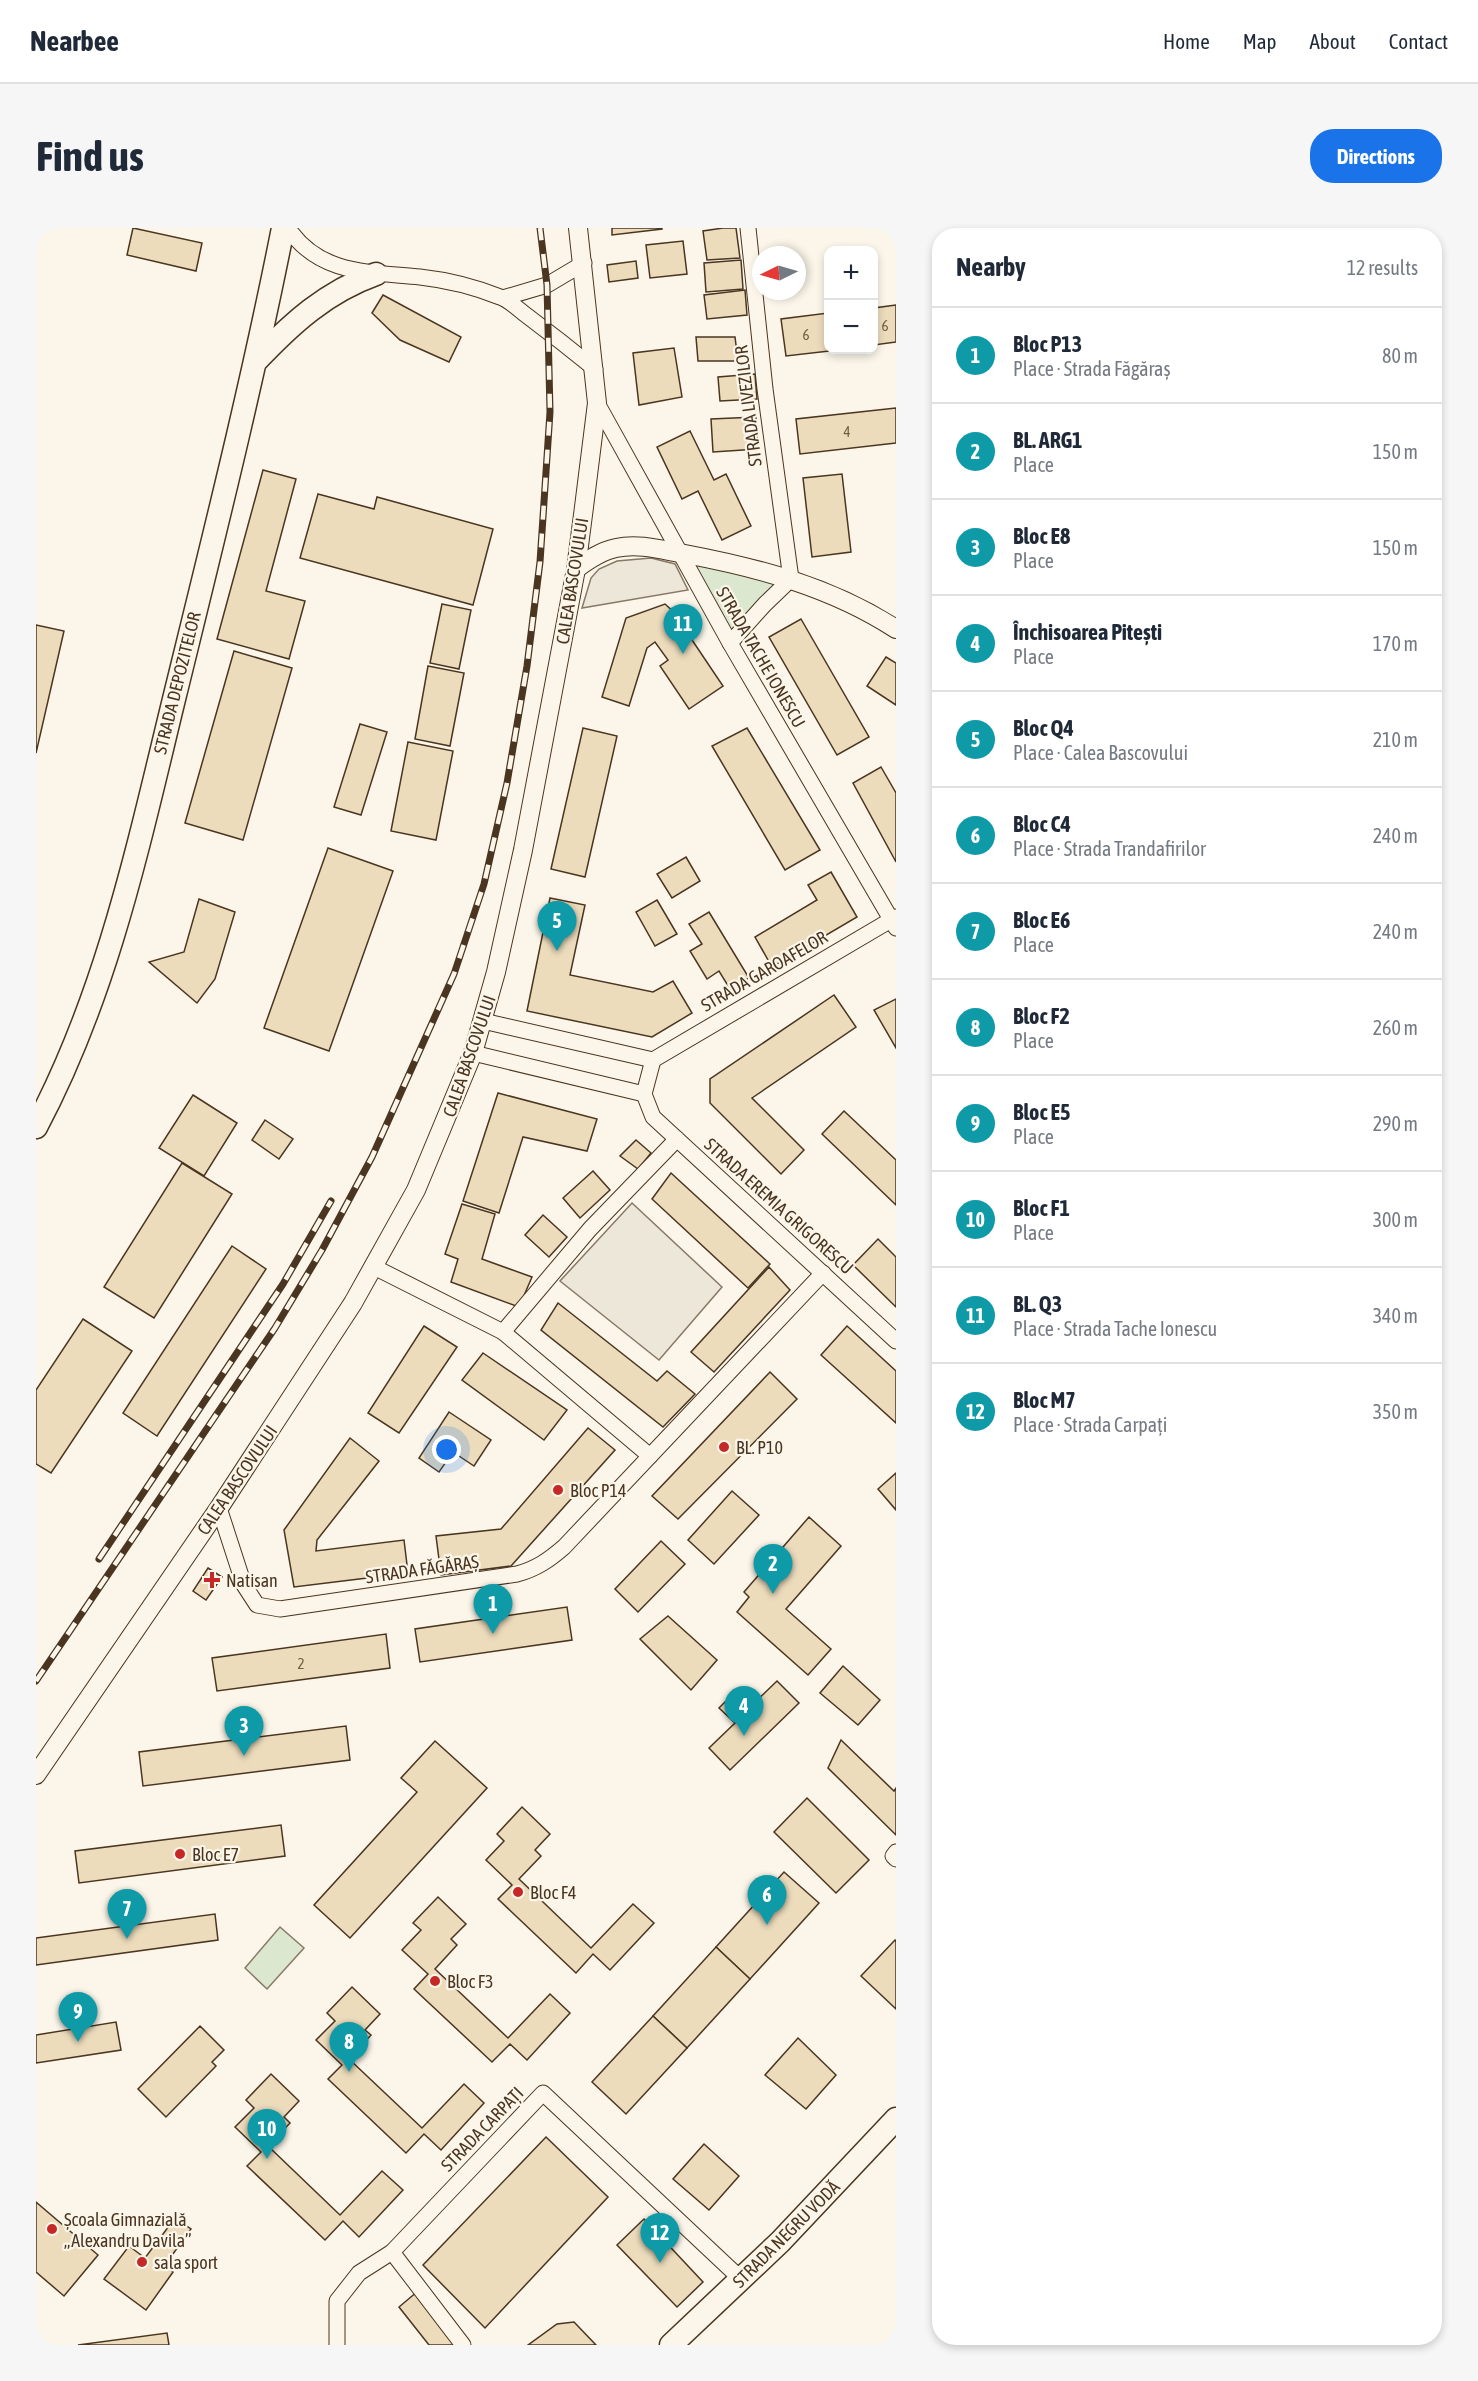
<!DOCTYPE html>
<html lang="en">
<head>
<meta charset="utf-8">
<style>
	body { margin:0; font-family:"Asap Condensed",sans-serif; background:#f6f6f7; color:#1f2937 }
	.controls { position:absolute; right:18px; top:18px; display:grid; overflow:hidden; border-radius:12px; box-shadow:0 3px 9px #0003 }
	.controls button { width:54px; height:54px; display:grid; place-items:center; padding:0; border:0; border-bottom:2px solid #e0e1e3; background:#fff; color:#1f2937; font:30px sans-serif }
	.compass { position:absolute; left:716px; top:18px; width:54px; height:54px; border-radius:50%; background:#fff; box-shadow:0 3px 9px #0003; rotate:265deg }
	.you { position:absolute; left:411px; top:1222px; width:21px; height:21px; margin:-15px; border:4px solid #fff; border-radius:50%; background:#1a73e8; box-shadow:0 0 0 9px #1a73e833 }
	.badge { display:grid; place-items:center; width:39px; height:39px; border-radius:50%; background:#1a73e8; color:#fff; font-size:20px; font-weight:700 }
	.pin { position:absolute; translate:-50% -50px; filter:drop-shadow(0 2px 3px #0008) }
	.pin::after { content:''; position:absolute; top:32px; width:21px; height:18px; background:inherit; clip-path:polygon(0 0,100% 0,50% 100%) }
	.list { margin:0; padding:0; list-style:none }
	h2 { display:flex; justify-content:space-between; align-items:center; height:78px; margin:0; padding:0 24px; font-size:26px }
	h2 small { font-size:20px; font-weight:400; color:#747a83 }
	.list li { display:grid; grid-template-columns:39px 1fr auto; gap:18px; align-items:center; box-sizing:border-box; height:96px; padding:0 24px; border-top:2px solid #e0e1e3 }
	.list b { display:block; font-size:22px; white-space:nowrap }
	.list p { margin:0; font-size:20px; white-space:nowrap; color:#747a83 }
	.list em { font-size:20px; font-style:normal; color:#747a83 }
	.map { position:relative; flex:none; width:860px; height:2117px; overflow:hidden; border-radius:24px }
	header { display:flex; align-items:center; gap:36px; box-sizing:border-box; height:84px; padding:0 30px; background:#fff; border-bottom:2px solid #e0e1e3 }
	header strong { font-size:28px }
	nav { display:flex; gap:33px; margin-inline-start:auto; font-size:21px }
	.intro { display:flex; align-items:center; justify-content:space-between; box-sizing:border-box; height:144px; padding:0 36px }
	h1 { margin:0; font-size:42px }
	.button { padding:15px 27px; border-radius:24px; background:#1a73e8; color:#fff; font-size:21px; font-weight:700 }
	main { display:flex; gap:36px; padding:0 36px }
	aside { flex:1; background:#fff; border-radius:24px; box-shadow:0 3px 9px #0003 }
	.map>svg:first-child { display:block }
	.green { fill:#dce7d0; stroke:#887966; stroke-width:1.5 }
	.parking { fill:#ede7d9; stroke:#887966; stroke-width:1.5 }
	.building { fill:#ecdcbc; stroke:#4a3520; stroke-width:1.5 }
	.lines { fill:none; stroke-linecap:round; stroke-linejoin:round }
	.minor-casing { stroke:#4a3520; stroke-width:17 }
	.tertiary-casing { stroke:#4a3520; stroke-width:20 }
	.primary-casing { stroke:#4a3520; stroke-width:25 }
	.minor { stroke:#fbf6e9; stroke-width:15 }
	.tertiary { stroke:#fbf6e9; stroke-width:18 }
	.primary { stroke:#fbf6e9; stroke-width:22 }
	.rail-casing { stroke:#4a3520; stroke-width:7 }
	.rail { stroke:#fbf6e9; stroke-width:4.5; stroke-dasharray:14; stroke-linecap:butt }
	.poi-dot { fill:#c62828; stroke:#fbf6e9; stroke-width:2 }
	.labels { text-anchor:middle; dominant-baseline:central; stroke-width:4.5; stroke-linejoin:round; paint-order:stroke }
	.number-label { font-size:15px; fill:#725f47 }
	.street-label { font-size:18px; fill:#4a3520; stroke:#fbf6e9 }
	.poi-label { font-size:18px; fill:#4a3520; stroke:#fbf6e9; text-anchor:start }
</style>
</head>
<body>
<header>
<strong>Nearbee</strong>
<nav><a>Home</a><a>Map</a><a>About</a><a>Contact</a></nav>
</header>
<div class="intro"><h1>Find us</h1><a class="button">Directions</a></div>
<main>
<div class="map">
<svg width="860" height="2117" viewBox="0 0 860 2117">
	<rect width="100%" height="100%" fill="#fbf6e9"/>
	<!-- green -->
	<g class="green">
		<path d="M644,325L755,351L694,415Z"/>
		<path d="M244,1699L268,1720L231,1761L209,1740Z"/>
	</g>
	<!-- parking -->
	<g class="parking">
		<path d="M615,330L639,336L652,362L546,380L555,350L563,341L581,333Z"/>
		<path d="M596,975L686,1059L623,1132L524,1053Z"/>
	</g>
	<!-- building -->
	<g class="building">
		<path d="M97,0L166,15L160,43L91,27Z"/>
		<path d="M576,0H626V1L576,7Z"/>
		<path d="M687,0H700L704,30L671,32L667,3Z"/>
		<path d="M647,13L651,46L614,50L610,17Z"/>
		<path d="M705,32L707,61L670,64L668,35Z"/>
		<path d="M600,33L602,50L573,54L571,37Z"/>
		<path d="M709,62L711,87L671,91L668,67Z"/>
		<path d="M347,67L425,109L413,134L364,112L336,85Z"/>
		<path d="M860,77V114L838,117V80Z"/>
		<path d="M792,85V122H802L750,128L745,91Z"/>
		<path d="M660,109H699L702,133H662Z"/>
		<path d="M638,120L646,169L603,177L597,125Z"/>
		<path d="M719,146L721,171L684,173L682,149Z"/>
		<path d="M860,180V215L764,226L760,191Z"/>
		<path d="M720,189L722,221L677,224L675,191Z"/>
		<path d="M654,203L678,252L690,246L715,298L686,312L662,263L646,271L621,219Z"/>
		<path d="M227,242L260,251L230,363L269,373L253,431L181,411Z"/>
		<path d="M806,246L815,324L776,329L767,250Z"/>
		<path d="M282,266L338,281L341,269L457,301L437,377L264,330Z"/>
		<path d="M406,376L435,382L423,441L394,435Z"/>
		<path d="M629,376L654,399L650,403L687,458L653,481L624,438L632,432L619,414L611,420L593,478L566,469L590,390Z"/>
		<path d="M765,391L833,509L801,527L733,409Z"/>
		<path d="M0,397L28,403L0,525Z"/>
		<path d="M198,423L256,440L207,612L149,595Z"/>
		<path d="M850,429L860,435V477L831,458Z"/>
		<path d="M392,438L428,445L414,518L379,511Z"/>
		<path d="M324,496L351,504L325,587L298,579Z"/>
		<path d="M547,500L581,508L549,649L515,641Z"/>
		<path d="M711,500L784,622L749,642L676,518Z"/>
		<path d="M372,514L417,523L400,612L355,603Z"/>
		<path d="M845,539L860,565V634L817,555Z"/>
		<path d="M292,620L357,643L293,823L228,800Z"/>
		<path d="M650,629L664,653L636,670L621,646Z"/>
		<path d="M795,644L821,689L736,739L719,709L781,672L772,657Z"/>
		<path d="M514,670L549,677L534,747L617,764L637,753L656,785L616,809L491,783Z"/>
		<path d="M163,671L199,684L179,751L161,775L113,734L148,724Z"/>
		<path d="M621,672L641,706L619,718L600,684Z"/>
		<path d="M673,684L713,750L694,761L683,743L671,751L654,723L666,716L653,696Z"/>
		<path d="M798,767L820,799L716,870L768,922L745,946L674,875V851Z"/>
		<path d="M860,771V820L838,782Z"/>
		<path d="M462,865L561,891L551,923L487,909L463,985L427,973Z"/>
		<path d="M157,867L201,895L168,948L123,920Z"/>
		<path d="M808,883L860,932V977L786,906Z"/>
		<path d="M229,892L257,911L243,931L216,912Z"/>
		<path d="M600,912L615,925L602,941L584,928Z"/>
		<path d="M146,935L196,966L118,1090L68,1059Z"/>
		<path d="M557,943L574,962L544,990L527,970Z"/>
		<path d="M635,945L734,1036L712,1060L616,971Z"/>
		<path d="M426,976L459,986L446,1031L496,1049L483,1079L415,1054L422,1031L409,1026Z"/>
		<path d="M507,987L531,1009L513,1029L489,1007Z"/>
		<path d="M842,1011L860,1029V1079L817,1037Z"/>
		<path d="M196,1018L230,1041L121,1208L87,1185Z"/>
		<path d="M733,1039L754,1062L678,1144L655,1124Z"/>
		<path d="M522,1075L621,1153L631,1143L659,1166L627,1199L505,1102Z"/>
		<path d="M47,1091L96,1123L15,1245L0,1236V1162Z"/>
		<path d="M388,1098L421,1119L363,1205L332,1185Z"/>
		<path d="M811,1098L860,1143V1195L785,1127Z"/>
		<path d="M447,1125L531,1182L508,1212L426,1152Z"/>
		<path d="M734,1144L761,1171L642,1291L616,1268Z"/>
		<path d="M413,1184L455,1212L438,1238L417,1224L403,1244L383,1230Z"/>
		<path d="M552,1200L579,1222L475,1338L405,1347L400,1308L465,1301Z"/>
		<path d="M314,1210L343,1233L281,1312L280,1323L368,1312L372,1345L258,1359L248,1302Z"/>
		<path d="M860,1245V1282L842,1261Z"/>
		<path d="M696,1263L723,1287L678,1336L652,1312Z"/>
		<path d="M773,1289L805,1318L750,1381L795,1421L772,1447L701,1384L713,1369L708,1364Z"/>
		<path d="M625,1313L649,1336L602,1384L579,1361Z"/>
		<path d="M172,1340L186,1349L170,1372L157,1363Z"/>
		<path d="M531,1379L536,1412L384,1434L379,1401Z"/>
		<path d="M632,1388L681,1432L655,1462L604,1411Z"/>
		<path d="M350,1406L354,1440L181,1463L176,1430Z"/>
		<path d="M807,1438L844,1472L822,1497L784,1465Z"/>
		<path d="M741,1453L763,1475L694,1542L673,1520L699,1495L683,1480L700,1463L715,1478Z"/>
		<path d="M310,1498L314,1532L107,1558L103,1524Z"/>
		<path d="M805,1512L858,1563L860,1560V1607L792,1540Z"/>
		<path d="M399,1513L451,1560L314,1710L278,1677L381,1564L365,1550Z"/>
		<path d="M771,1570L833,1632L800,1665L738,1604Z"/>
		<path d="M486,1579L514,1606L499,1622L505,1628L483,1651L555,1720L597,1676L618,1695L574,1742L557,1726L540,1745L462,1671L476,1657L450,1632L468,1613L461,1606Z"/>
		<path d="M245,1597L249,1628L43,1655L39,1623Z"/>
		<path d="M748,1644L783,1675L714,1751L680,1719Z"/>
		<path d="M402,1669L430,1696L415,1711L421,1717L399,1741L472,1810L514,1766L534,1785L491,1832L474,1816L456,1834L378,1761L392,1746L366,1722L385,1702L377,1695Z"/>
		<path d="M179,1686L182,1712L0,1737V1710Z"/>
		<path d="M859,1712L860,1714V1781L825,1748Z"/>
		<path d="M680,1719L714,1751L651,1820L617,1788Z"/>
		<path d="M316,1759L344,1786L329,1802L335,1807L313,1831L386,1900L428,1856L448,1875L405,1922L388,1906L370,1925L292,1851L306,1837L280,1812L299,1793L291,1785Z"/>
		<path d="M617,1788L651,1820L590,1886L556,1854Z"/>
		<path d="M80,1794L85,1822L0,1835V1807Z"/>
		<path d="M164,1798L188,1822L176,1834L180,1838L130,1889L102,1861Z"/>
		<path d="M762,1810L800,1847L770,1881L729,1847Z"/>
		<path d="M235,1846L263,1873L248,1889L254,1895L232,1918L304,1987L346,1943L367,1962L323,2009L307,1993L289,2012L211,1938L225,1924L199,1899L218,1880L210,1872Z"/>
		<path d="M510,1909L572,1969L449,2100L387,2037Z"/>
		<path d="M668,1916L703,1948L673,1982L637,1951Z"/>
		<path d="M0,1974L62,2027L28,2068L0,2044Z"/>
		<path d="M139,1990L155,2001L129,2037L137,2044L110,2082L68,2051L93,2018L109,2030Z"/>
		<path d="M608,1991L667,2054L641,2079L581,2017Z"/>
		<path d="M382,2063L424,2117H393L363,2079Z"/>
		<path d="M538,2094L560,2117H492L521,2096Z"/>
		<path d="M131,2105L133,2117H42Z"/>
	</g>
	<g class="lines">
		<!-- minor casing -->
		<g class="minor-casing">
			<g id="minor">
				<path d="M252,0C283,47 334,44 384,49C411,52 439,59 464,69C473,72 482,81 490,87C514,105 537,123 559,141"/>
				<path d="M467,70L511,57L548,35"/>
				<path d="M561,175L694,415L860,700"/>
				<path d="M694,415L729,376L755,351L729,161L712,0"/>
				<path d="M447,793L617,832"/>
				<path d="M437,825L608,866"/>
				<path d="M617,832L608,866L617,889L860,1113"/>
				<path d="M617,832L860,689"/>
				<path d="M338,1039L467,1104L554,1001L641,911"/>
				<path d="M467,1104L614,1228"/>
				<path d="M183,1280L208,1357L221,1377L244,1381L481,1346C500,1341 513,1332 528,1319L787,1045"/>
				<path d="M860,1624L857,1628L860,1631"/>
				<path d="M301,2117V2073L323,2045L356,2024"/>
				<path d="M427,2117L356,2024L507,1865L706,2052"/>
			</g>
		</g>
		<!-- tertiary casing -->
		<g class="tertiary-casing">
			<g id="tertiary">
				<path d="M540,341C552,332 565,323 580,320C603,315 626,322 649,326C723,340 795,359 860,401"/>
				<path d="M0,1547L183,1280L317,1075L380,962L437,825L460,744L487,622L540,341L548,279L561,175L542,0"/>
			</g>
		</g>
		<!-- primary casing -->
		<g class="primary-casing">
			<g id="primary">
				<path d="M220,133C256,95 290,64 340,46"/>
				<path d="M0,899C72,764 103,614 139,467C177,312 216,157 247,0"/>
				<path d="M635,2117L744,2014L860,1891"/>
			</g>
		</g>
		<!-- minor -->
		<use href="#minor" class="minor"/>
		<!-- tertiary -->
		<use href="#tertiary" class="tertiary"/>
		<!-- primary -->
		<use href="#primary" class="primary"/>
		<!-- rail casing -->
		<g class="rail-casing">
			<g id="rail">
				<path d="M63,1331L247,1056L295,973"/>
				<path d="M0,1453L239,1100L286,1022L336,929L418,746L448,656L471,555L491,438L504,334L514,184L511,57L504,0"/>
			</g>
		</g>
		<!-- rail -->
		<use href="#rail" class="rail"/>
	</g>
	<!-- markers -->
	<g class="poi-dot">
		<circle cx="688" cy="1219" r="6"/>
		<circle cx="522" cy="1262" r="6"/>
		<path d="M173 1343h6v6h6v6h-6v6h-6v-6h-6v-6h6z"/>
		<circle cx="144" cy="1626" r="6"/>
		<circle cx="482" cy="1664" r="6"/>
		<circle cx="399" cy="1753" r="6"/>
		<circle cx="16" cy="2001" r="6"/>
		<circle cx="106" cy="2034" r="6"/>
	</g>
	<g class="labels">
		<!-- number labels -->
		<g class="number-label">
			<text x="849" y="97">6</text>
			<text x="770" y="106">6</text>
			<text x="811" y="203">4</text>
			<text x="265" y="1435">2</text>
		</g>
		<!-- street labels -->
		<g class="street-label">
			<text transform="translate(712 178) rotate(-97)">STRADA LIVEZILOR</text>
			<text transform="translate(536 353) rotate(-81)">CALEA BASCOVULUI</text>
			<text transform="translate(725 429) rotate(60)">STRADA TACHE IONESCU</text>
			<text transform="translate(141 455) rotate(-76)">STRADA DEPOZITELOR</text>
			<text transform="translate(728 743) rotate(-30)">STRADA GAROAFELOR</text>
			<text transform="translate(433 828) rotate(-71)">CALEA BASCOVULUI</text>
			<text transform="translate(743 978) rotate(42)">STRADA EREMIA GRIGORESCU</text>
			<text transform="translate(201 1252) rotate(-56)">CALEA BASCOVULUI</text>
			<text transform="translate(386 1341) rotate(-8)">STRADA FĂGĂRAȘ</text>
			<text transform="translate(446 1901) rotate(-46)">STRADA CARPAȚI</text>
			<text transform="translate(750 2006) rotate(-45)">STRADA NEGRU VODĂ</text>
		</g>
		<!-- poi labels -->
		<g class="poi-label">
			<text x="700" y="1219">BL. P10</text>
			<text x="534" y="1262">Bloc P14</text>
			<text x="190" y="1352">Natisan</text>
			<text x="156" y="1626">Bloc E7</text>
			<text x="494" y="1664">Bloc F4</text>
			<text x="411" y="1753">Bloc F3</text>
			<text x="28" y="1991">Școala Gimnazială<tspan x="28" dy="21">„Alexandru Davila”</tspan></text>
			<text x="118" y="2034">sala sport</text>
		</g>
	</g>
</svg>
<div class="controls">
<button>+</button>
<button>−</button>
</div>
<svg class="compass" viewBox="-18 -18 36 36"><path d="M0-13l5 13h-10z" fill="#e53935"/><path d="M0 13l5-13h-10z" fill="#747a83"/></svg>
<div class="you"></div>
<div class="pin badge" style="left:457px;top:1406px;background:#0f9aa8">1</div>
<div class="pin badge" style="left:737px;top:1366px;background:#0f9aa8">2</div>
<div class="pin badge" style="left:208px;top:1528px;background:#0f9aa8">3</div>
<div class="pin badge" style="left:708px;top:1508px;background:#0f9aa8">4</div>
<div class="pin badge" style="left:521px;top:723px;background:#0f9aa8">5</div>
<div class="pin badge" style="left:731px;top:1697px;background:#0f9aa8">6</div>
<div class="pin badge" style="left:91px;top:1711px;background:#0f9aa8">7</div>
<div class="pin badge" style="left:313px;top:1844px;background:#0f9aa8">8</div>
<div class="pin badge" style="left:42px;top:1814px;background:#0f9aa8">9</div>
<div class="pin badge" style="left:231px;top:1931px;background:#0f9aa8">10</div>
<div class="pin badge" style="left:647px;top:426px;background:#0f9aa8">11</div>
<div class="pin badge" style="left:624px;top:2035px;background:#0f9aa8">12</div>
</div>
<aside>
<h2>Nearby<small>12 results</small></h2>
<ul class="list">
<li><span class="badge" style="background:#0f9aa8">1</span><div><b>Bloc P13</b><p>Place · Strada Făgăraș</p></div><em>80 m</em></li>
<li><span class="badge" style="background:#0f9aa8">2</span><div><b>BL. ARG1</b><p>Place</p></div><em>150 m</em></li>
<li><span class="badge" style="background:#0f9aa8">3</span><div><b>Bloc E8</b><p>Place</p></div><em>150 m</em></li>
<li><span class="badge" style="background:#0f9aa8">4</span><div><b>Închisoarea Pitești</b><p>Place</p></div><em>170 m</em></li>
<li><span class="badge" style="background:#0f9aa8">5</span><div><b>Bloc Q4</b><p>Place · Calea Bascovului</p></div><em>210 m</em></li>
<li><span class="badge" style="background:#0f9aa8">6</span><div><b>Bloc C4</b><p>Place · Strada Trandafirilor</p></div><em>240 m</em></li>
<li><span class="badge" style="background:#0f9aa8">7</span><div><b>Bloc E6</b><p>Place</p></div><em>240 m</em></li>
<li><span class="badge" style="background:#0f9aa8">8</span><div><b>Bloc F2</b><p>Place</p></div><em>260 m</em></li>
<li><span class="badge" style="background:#0f9aa8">9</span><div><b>Bloc E5</b><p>Place</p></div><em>290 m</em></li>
<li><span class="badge" style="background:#0f9aa8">10</span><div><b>Bloc F1</b><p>Place</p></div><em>300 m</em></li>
<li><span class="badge" style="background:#0f9aa8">11</span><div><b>BL. Q3</b><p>Place · Strada Tache Ionescu</p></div><em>340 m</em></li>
<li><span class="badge" style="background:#0f9aa8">12</span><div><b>Bloc M7</b><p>Place · Strada Carpați</p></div><em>350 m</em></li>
</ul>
</aside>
</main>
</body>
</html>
